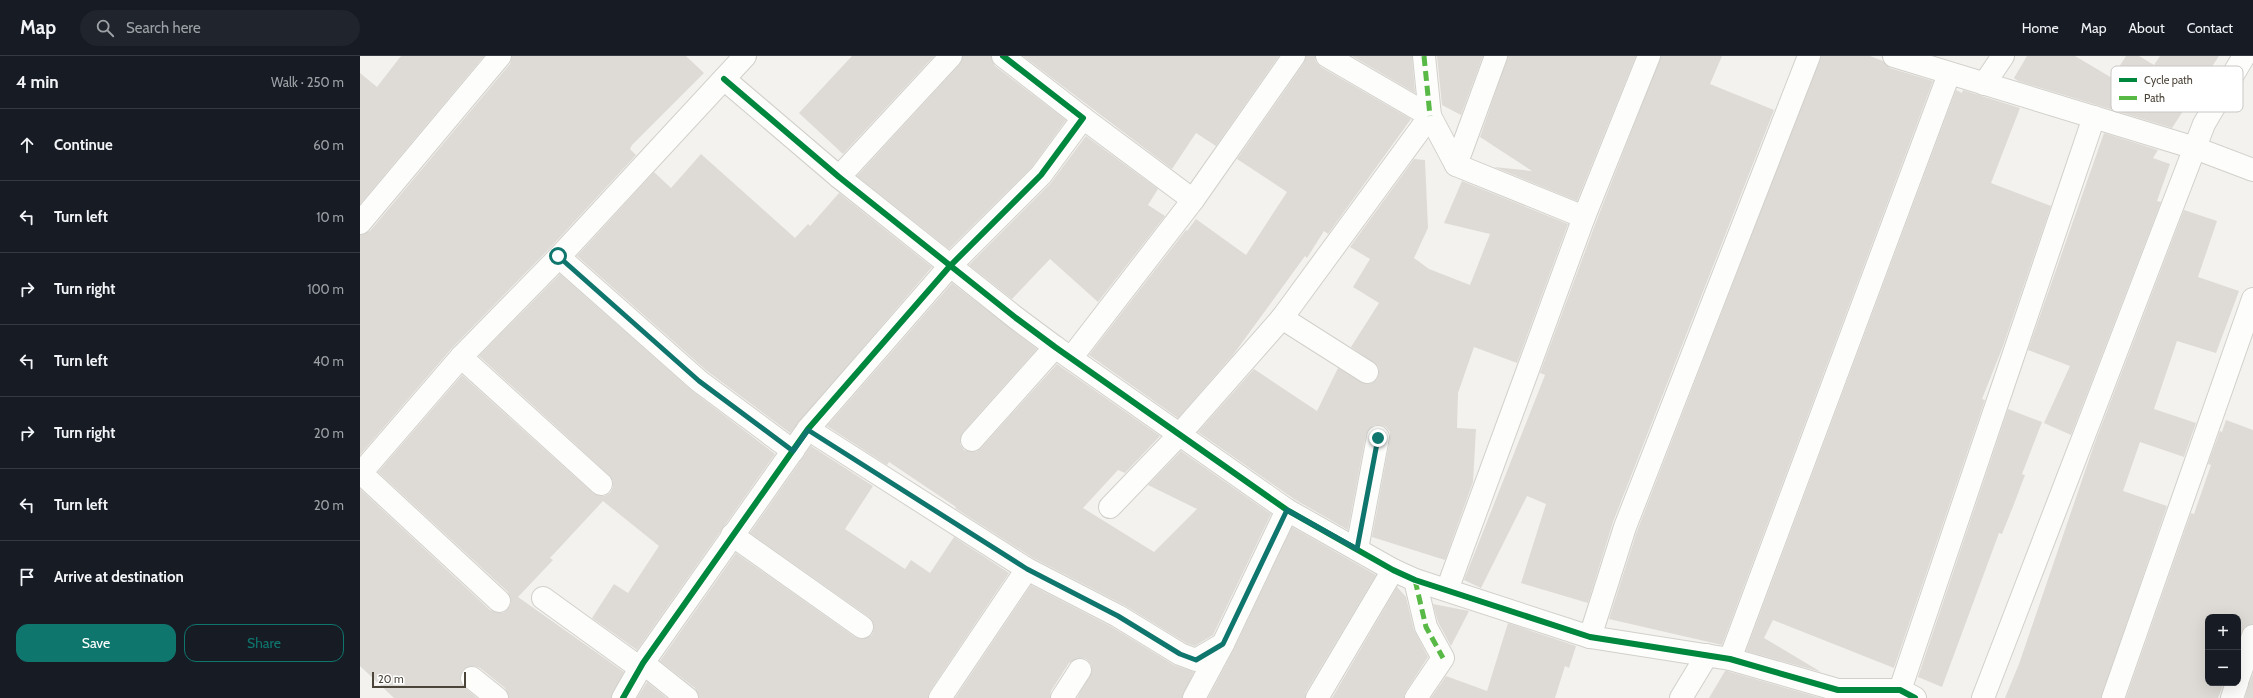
<!DOCTYPE html>
<html lang="en">
<head>
<meta charset="utf-8">
<style>
	body { margin:0; font-family:Cabin,sans-serif; background:#20242c; color:#f1f3f6 }
	.controls { position:absolute; right:12px; bottom:12px; display:grid; overflow:hidden; border-radius:8px; box-shadow:0 4px 16px #0002 }
	.controls button { width:36px; height:36px; display:grid; place-items:center; padding:0; border:0; border-bottom:1px solid #363941; background:#171b24; color:#f1f3f6; font:20px sans-serif }
	.scale { position:absolute; left:12px; bottom:10px; width:94px; box-sizing:border-box; padding-left:4px; border:2px solid #4b4439; border-top:0; font-size:11px; line-height:14px; white-space:nowrap; color:#4b4439; -webkit-text-stroke:3px #fff; paint-order:stroke }
	.stop { position:absolute; width:12px; height:12px; margin:-9px; border:3px solid #0f766e; border-radius:50%; background:#fff }
	.stop.end { background:#0f766e; border-color:#fff; box-shadow:0 1px 4px #0008 }
	.list { margin:0; padding:0; list-style:none }
	h2 { display:flex; justify-content:space-between; align-items:center; height:52px; margin:0; padding:0 16px; font-size:17px }
	h2 small { font-size:13px; font-weight:400; color:#9ea1a6 }
	.list li { display:grid; grid-template-columns:26px 1fr auto; gap:12px; align-items:center; box-sizing:border-box; height:72px; padding:0 16px; border-top:1px solid #363941 }
	.list b { display:block; font-size:15px; white-space:nowrap }
	.list em { font-size:13px; font-style:normal; color:#9ea1a6 }
	.actions { display:flex; gap:8px; padding:12px 16px }
	.actions a { flex:1; padding:9px 0; border:1px solid #0f766e; border-radius:12px; text-align:center; font-size:14px; color:#0f766e }
	.actions .main { background:#0f766e; color:#fff }
	.icon { flex:none; width:22px; height:22px; fill:none; stroke:currentColor; stroke-width:2; stroke-linecap:round; stroke-linejoin:round }
	.map { position:relative; flex:none; width:1893px; height:642px; overflow:hidden }
	header { display:flex; align-items:center; gap:24px; box-sizing:border-box; height:56px; padding:0 20px; background:#171b24; border-bottom:1px solid #363941 }
	header strong { font-size:19px }
	nav { display:flex; gap:22px; margin-inline-start:auto; font-size:14px }
	.search { width:280px; height:36px; background:#20242c; display:flex; align-items:center; gap:10px; box-sizing:border-box; padding:0 14px; border-radius:22px; color:#9ea1a6; font-size:15px }
	main { display:flex }
	aside { flex:1; background:#171b24 }
	.map>svg:first-child { display:block }
	.building { fill:#dedbd6 }
	.lines { fill:none; stroke-linecap:round; stroke-linejoin:round }
	.minor-casing { stroke:#d2d0cb; stroke-width:24 }
	.tertiary-casing { stroke:#d2d0cb; stroke-width:24 }
	.minor { stroke:#fdfdfc; stroke-width:22 }
	.tertiary { stroke:#fdfdfc; stroke-width:22 }
	.quiet { stroke:#58b947; stroke-width:5; stroke-dasharray:10 5; stroke-linecap:butt }
	.cycleway-casing { stroke:#fff; stroke-width:8 }
	.cycleway { stroke:#00873e; stroke-width:6 }
	.route { stroke:#0f766e; stroke-width:5 }
	.key { fill:#fff; stroke:#c9c7c4; stroke-width:1 }
	.key-label { font-size:11px; fill:#4b4439 }
</style>
</head>
<body>
<header>
<strong>Map</strong>
<div class="search"><svg class="icon" aria-label="search" viewBox="0 0 24 24"><circle cx="10" cy="10" r="6"/><path d="M15 15l6 6"/></svg>Search here</div>
<nav><a>Home</a><a>Map</a><a>About</a><a>Contact</a></nav>
</header>
<main>
<aside>
<h2>4 min<small>Walk · 250 m</small></h2>
<ul class="list">
<li><svg class="icon" aria-label="ahead" viewBox="0 0 24 24"><path d="M12 20V5M6 11l6-6 6 6"/></svg><div><b>Continue</b></div><em>60 m</em></li>
<li><svg class="icon" aria-label="left" viewBox="0 0 24 24"><path d="M17 20v-9H6M10 6l-5 5 5 5"/></svg><div><b>Turn left</b></div><em>10 m</em></li>
<li><svg class="icon" aria-label="right" viewBox="0 0 24 24"><path d="M7 20v-9h11M14 6l5 5-5 5"/></svg><div><b>Turn right</b></div><em>100 m</em></li>
<li><svg class="icon" aria-label="left" viewBox="0 0 24 24"><path d="M17 20v-9H6M10 6l-5 5 5 5"/></svg><div><b>Turn left</b></div><em>40 m</em></li>
<li><svg class="icon" aria-label="right" viewBox="0 0 24 24"><path d="M7 20v-9h11M14 6l5 5-5 5"/></svg><div><b>Turn right</b></div><em>20 m</em></li>
<li><svg class="icon" aria-label="left" viewBox="0 0 24 24"><path d="M17 20v-9H6M10 6l-5 5 5 5"/></svg><div><b>Turn left</b></div><em>20 m</em></li>
<li><svg class="icon" aria-label="arrive" viewBox="0 0 24 24"><path d="M6 21V4h12l-3 4 3 4H6"/></svg><div><b>Arrive at destination</b></div></li>
</ul>
<div class="actions"><a class="main">Save</a><a>Share</a></div>
</aside>
<div class="map">
<svg width="1893" height="642" viewBox="0 0 1893 642">
	<rect width="100%" height="100%" fill="#f4f2ee"/>
	<!-- building -->
	<g class="building">
		<path d="M41,0H124L0,148V17L17,31Z"/>
		<path d="M152,0H326L344,17L272,89L270,93L276,99L190,192L92,292L0,399V179L10,175L150,8Z"/>
		<path d="M492,0H574L483,98L439,57Z"/>
		<path d="M603,0H631L635,10L706,64L672,111L589,193L497,120L600,8Z"/>
		<path d="M663,0H919L856,90L836,77L812,113Z"/>
		<path d="M946,0H955L956,6L961,11L1051,63L968,178L964,175L947,202L945,200L873,299L818,362L729,299L826,174L827,175L836,163L886,199L927,136L877,103L944,7Z"/>
		<path d="M992,0H1052L1055,37Z"/>
		<path d="M1077,0H1123L1101,59L1082,49Z"/>
		<path d="M1148,0H1276L1217,145L1134,111L1172,115L1120,81Z"/>
		<path d="M1301,0H1362L1350,28L1414,54L1253,466L1228,547L1161,527L1186,448L1167,440L1121,532L1104,524L1185,319L1180,317L1236,166Z"/>
		<path d="M1461,0H1510L1523,5L1530,12L1573,25L1362,589L1249,563L1277,475Z"/>
		<path d="M1667,0H1715L1752,22L1766,0H1779L1794,9L1800,0H1859L1812,72L1658,25L1654,22Z"/>
		<path d="M1596,34L1602,37L1603,34L1660,52L1631,127L1691,150L1643,290L1622,343L1625,344L1534,612L1413,564L1404,582L1461,616L1386,595Z"/>
		<path d="M1744,77L1798,94L1793,102L1810,108L1797,145L1801,146L1711,379L1684,367L1710,310L1668,294Z"/>
		<path d="M726,80L798,133L788,149L805,160L738,246L690,203L652,243L609,209L690,128Z"/>
		<path d="M341,98L435,182L448,168L450,170L479,137L572,211L430,377L347,315L217,200L294,116L311,132Z"/>
		<path d="M1054,103L1065,104L1068,172L1054,202L1069,213L1110,229L1130,178L1084,167L1102,125L1208,168L1157,307L1114,291L1098,337L1097,372L1116,373L1113,426L1085,504L1012,481L1030,383V376L1026,371L1020,369H1014L1006,378L988,474L934,443L838,376L894,313L957,355L978,312L1006,328L1012,327L1017,323L1019,317L1018,310L991,291L1019,247L993,231L1010,203L990,191Z"/>
		<path d="M1824,154L1857,165L1838,221L1879,235L1856,297L1817,285L1794,353L1836,367L1824,401L1780,386L1763,435L1807,450L1741,642H1645L1659,608L1734,389Z"/>
		<path d="M200,218L331,334L415,398L277,594L232,562L254,528L268,537L299,490L243,445L190,502L193,504L158,541L264,616L251,642H149L145,632L120,612L113,610L103,614L100,621L104,631L117,642H34L0,610V433L130,554L137,557H143L148,553L151,547L148,536L18,416L102,319L233,437L244,440L250,437L253,431V425L249,419L119,300Z"/>
		<path d="M592,227L677,293L603,376L600,388L604,394L616,396L621,392L697,308L800,380L765,417L758,414L723,452L794,496L837,453L788,429L821,395L911,458L853,579L835,590L826,587L764,549L673,502L595,452L596,451L529,406L527,409L467,370Z"/>
		<path d="M1648,353L1682,366L1662,418L1665,419L1654,448L1642,478L1639,477L1582,631L1558,621Z"/>
		<path d="M1866,364L1893,374V568L1885,571L1878,585V561H1848V627H1864L1858,642H1766L1831,457L1834,458L1851,409L1848,408L1860,375L1862,376Z"/>
		<path d="M451,390L513,430L485,473L545,513L551,504L570,517L594,481L649,517L570,635L568,642H339L335,632L300,605L376,497L495,581L501,583L512,579L514,572L509,561L390,477Z"/>
		<path d="M932,471L1016,519L946,636L945,642H848L874,593Z"/>
		<path d="M671,529L752,571L814,609L834,616L822,642H717L732,615L731,608L726,603L720,602L709,607L691,635L690,642H595Z"/>
		<path d="M1037,531L1046,541L1054,574L1068,601L1046,635L1044,642H972Z"/>
		<path d="M1073,548L1109,555L1091,590L1078,566Z"/>
		<path d="M1148,567L1216,590L1209,612L1205,610L1195,642H1071L1086,620L1127,635Z"/>
		<path d="M1365,615H1367L1461,642H1349Z"/>
		<path d="M1893,618V642H1885L1889,628Z"/>
		<path d="M287,626L307,642H277Z"/>
	</g>
	<g class="lines">
		<!-- minor casing -->
		<g class="minor-casing">
			<g id="minor">
				<path d="M967,0L1070,60L1096,109L1224,161"/>
				<path d="M1534,0L1835,92L1893,114"/>
				<path d="M364,23L479,121L656,262L695,291L927,454L1033,514L1055,524L1230,581L1370,603L1478,634H1540L1555,642"/>
				<path d="M1624,28L1643,0"/>
				<path d="M723,62L833,144"/>
				<path d="M1096,109L1136,0"/>
				<path d="M479,121L591,0"/>
				<path d="M0,167L140,0"/>
				<path d="M199,201L339,325L433,395"/>
				<path d="M922,262L1007,316"/>
				<path d="M101,301L241,428"/>
				<path d="M711,302L833,144L934,0"/>
				<path d="M448,373L667,513L758,560L820,598L836,604L863,588L927,454"/>
				<path d="M612,384L695,291"/>
				<path d="M1,417L139,545"/>
				<path d="M750,451L819,379L922,262L1070,60L1064,0"/>
				<path d="M372,479L502,571"/>
				<path d="M997,493L1018,381"/>
				<path d="M1055,524L1066,571L1083,602L1056,642"/>
				<path d="M1087,534L1224,161L1289,0"/>
				<path d="M183,542L280,612"/>
				<path d="M1230,581L1265,471L1449,0"/>
				<path d="M1370,603L1589,18"/>
				<path d="M283,607L327,642"/>
				<path d="M112,622L137,642"/>
				<path d="M1878,623L1893,580"/>
				<path d="M1540,634L1734,61"/>
				<path d="M263,642L283,607L448,373L590,210L681,119L723,62L643,0"/>
				<path d="M580,642L667,513"/>
				<path d="M702,642L720,614"/>
				<path d="M834,642L863,588"/>
				<path d="M957,642L1033,514"/>
				<path d="M1321,642L1347,599"/>
				<path d="M1623,642L1844,68L1884,0"/>
				<path d="M1753,642L1893,243"/>
				<path d="M1872,642L1877,627"/>
			</g>
		</g>
		<!-- tertiary casing -->
		<g class="tertiary-casing">
			<path id="tertiary" d="M0,418L101,301L199,201L385,0"/>
		</g>
		<!-- minor -->
		<use href="#minor" class="minor"/>
		<!-- tertiary -->
		<use href="#tertiary" class="tertiary"/>
		<!-- quiet -->
		<g class="quiet">
			<path d="M1064,0L1070,60"/>
			<path d="M1055,524L1066,571L1083,602"/>
		</g>
		<!-- cycleway casing -->
		<g class="cycleway-casing">
			<g id="cycleway">
				<path d="M364,23L479,121L656,262L695,291L927,454L1033,514L1055,524L1230,581L1370,603L1478,634H1540L1555,642"/>
				<path d="M263,642L283,607L448,373L590,210L681,119L723,62L643,0"/>
			</g>
		</g>
		<!-- cycleway -->
		<use href="#cycleway" class="cycleway"/>
	</g>
	<g class="lines">
		<!-- route -->
		<path class="route" d="M198,200L339,325L433,395L448,374L667,513L758,560L820,598L836,604L863,588L927,454L997,493L1018,382"/>
	</g>
	<!-- legend -->
	<rect x="1751" y="10" width="132" height="46" rx="6" class="key"/>
	<rect x="1759" y="22" width="18" height="4" fill="#00873e"/>
	<rect x="1759" y="40" width="18" height="4" fill="#58b947"/>
	<g class="key-label">
		<text x="1784" y="28">Cycle path</text>
		<text x="1784" y="46">Path</text>
	</g>
</svg>
<div class="controls">
<button>+</button>
<button>−</button>
</div>
<div class="scale">20 m</div>
<div class="stop" style="left:198px;top:200px"></div>
<div class="stop end" style="left:1018px;top:382px"></div>
</div>
</main>
</body>
</html>
